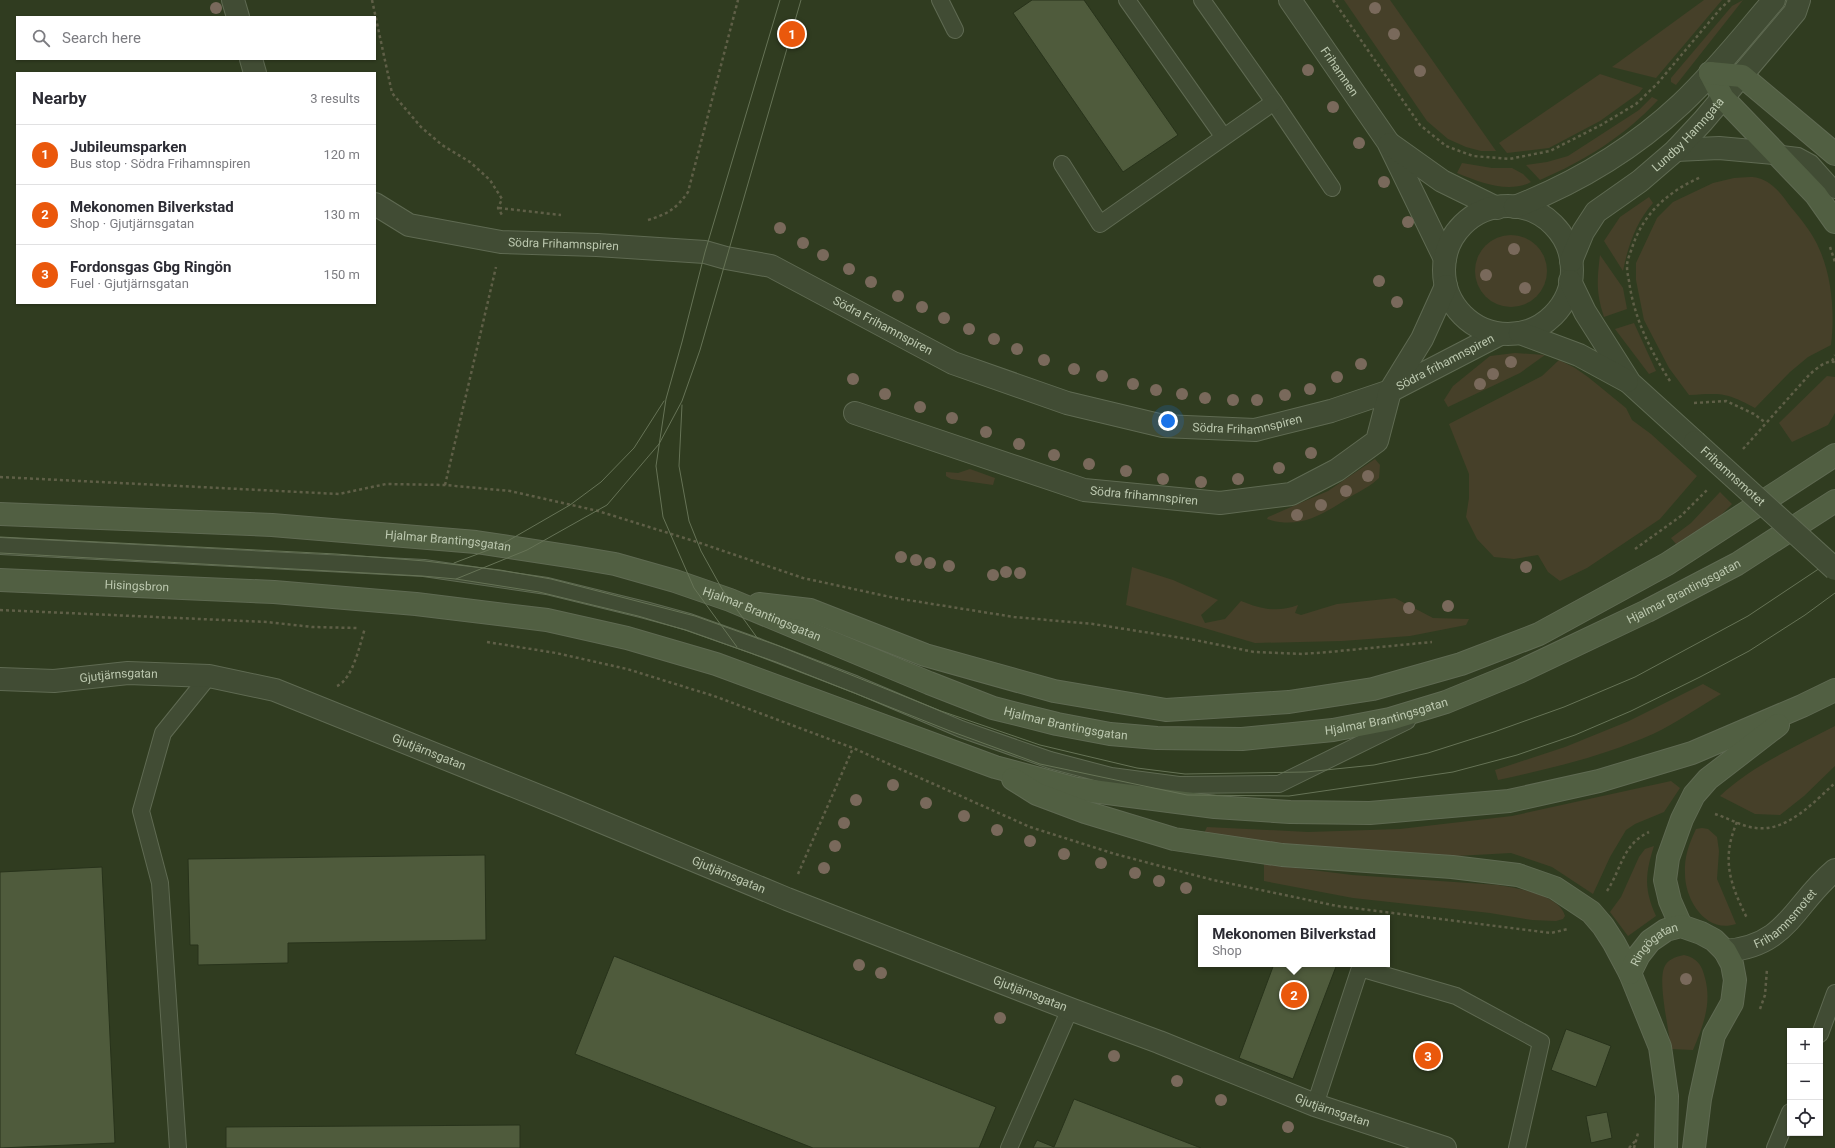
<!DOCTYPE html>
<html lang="en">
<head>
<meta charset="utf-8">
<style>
	body { margin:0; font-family:Roboto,sans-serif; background:#f2f2f3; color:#2b2b33 }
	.controls { position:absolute; right:12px; bottom:12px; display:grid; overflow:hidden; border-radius:0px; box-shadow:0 1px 3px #0004 }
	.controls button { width:36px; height:36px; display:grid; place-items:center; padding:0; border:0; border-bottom:1px solid #e1e1e2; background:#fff; color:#2b2b33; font:20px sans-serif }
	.you { position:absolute; left:1168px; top:421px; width:14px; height:14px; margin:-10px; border:3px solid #fff; border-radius:50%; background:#1a73e8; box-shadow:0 0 0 6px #1a73e833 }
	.badge { display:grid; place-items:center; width:26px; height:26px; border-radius:50%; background:#ea580c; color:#fff; font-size:13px; font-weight:700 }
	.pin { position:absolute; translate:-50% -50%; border:2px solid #fff; box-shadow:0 1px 4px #0006 }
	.popup { position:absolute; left:1198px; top:915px; width:192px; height:52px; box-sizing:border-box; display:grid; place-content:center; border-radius:0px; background:#fff; filter:drop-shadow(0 1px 3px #0005); font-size:13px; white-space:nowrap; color:#7c7c81 }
	.popup b { font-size:15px; color:#2b2b33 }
	.popup::after { content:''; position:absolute; left:50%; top:100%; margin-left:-8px; border:8px solid transparent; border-top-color:#fff }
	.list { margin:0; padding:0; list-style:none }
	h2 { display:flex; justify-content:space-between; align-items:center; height:52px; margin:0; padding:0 16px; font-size:17px }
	h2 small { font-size:13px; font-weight:400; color:#7c7c81 }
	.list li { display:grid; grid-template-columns:26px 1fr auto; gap:12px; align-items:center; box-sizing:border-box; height:60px; padding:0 16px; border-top:1px solid #e1e1e2 }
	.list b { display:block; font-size:15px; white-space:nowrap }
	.list p { margin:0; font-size:13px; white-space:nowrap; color:#7c7c81 }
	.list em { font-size:13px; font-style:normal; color:#7c7c81 }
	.icon { flex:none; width:22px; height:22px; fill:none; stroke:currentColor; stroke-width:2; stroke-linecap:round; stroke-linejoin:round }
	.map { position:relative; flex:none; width:1835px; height:1148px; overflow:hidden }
	.search { position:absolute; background:#fff; box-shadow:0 1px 3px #0004; left:16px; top:16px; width:360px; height:44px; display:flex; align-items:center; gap:10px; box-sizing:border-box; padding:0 14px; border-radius:0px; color:#7c7c81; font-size:15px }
	.panel { position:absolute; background:#fff; box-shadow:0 1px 3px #0004; left:16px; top:72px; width:360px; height:232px; border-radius:0px }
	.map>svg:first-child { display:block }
	.green { fill:#464029 }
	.building { fill:#4f5b3c; stroke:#28331b }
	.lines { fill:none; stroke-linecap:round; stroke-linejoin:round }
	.lane-casing { stroke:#5f6a52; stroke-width:18 }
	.street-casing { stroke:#5f6a52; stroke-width:24 }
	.secondary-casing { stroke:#5f6a52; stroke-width:24 }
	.path { stroke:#5f5f47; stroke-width:2.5; stroke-dasharray:3 3; stroke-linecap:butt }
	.lane { stroke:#414c34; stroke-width:16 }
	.street { stroke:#414c34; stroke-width:22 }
	.secondary { stroke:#515f42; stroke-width:22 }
	.tram { stroke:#667356; stroke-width:1 }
	.street-bridge-casing { stroke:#5f6a52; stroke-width:24; stroke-linecap:butt }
	.street-bridge { stroke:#414c34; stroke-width:22 }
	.tree { fill:#79695b }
	.labels { text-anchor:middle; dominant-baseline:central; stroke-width:4; stroke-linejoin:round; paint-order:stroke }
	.street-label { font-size:12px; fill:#bcc8af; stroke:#263019 }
</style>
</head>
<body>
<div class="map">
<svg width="1835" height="1148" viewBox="0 0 1835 1148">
	<rect width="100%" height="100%" fill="#303c20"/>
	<!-- green -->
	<g class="green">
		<path d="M1344,0H1390L1496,151H1481L1466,147L1448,139L1427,121Z"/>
		<path d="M1704,0H1722L1656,78L1612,67Z"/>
		<path d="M1743,0L1676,85L1671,82V78L1732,6Z"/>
		<path d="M1600,74L1643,88L1639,93L1600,121L1549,148L1507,153L1499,143Z"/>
		<path d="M1652,97L1658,100C1625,136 1584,161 1540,180L1526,165L1547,162L1568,156L1639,110Z"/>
		<path d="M1462,163L1492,168H1512L1523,174L1531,182C1509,194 1479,182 1457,173Z"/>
		<path d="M1734,178C1741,178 1751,176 1758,178C1773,182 1782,195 1790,206C1800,218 1810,230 1817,244C1832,274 1835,313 1831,345L1808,357L1790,372L1755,408C1726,392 1721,393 1689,395L1669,368L1644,320L1636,280V263L1657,218L1673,202L1713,183Z"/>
		<path d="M1649,197L1653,203C1636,222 1628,246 1623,271L1604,241L1620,217Z"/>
		<circle cx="1511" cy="271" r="36"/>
		<path d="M1600,255L1623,288L1627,309L1604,317C1596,293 1597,280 1600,255Z"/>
		<path d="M1634,323L1656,371L1649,374L1615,329Z"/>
		<path d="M1515,353L1545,355L1520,373L1448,407L1444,400L1453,386L1490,356Z"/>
		<path d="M1559,360L1575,368L1588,377L1626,408L1632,420L1651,434L1697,476L1660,519L1587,568L1560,581L1548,572L1538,555L1514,559L1494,557L1477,539L1466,517L1469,498V474L1449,424L1542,376Z"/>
		<path d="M1827,376L1835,377V413L1828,425L1792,442L1779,423Z"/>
		<path d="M1375,459L1380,465L1379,478C1371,486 1360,491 1350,497C1323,514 1300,530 1267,519L1268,517L1328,491Z"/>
		<path d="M970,469L995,478L993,485L951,479L946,476V472L958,473Z"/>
		<path d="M1720,492L1732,504L1720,516L1676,544L1671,538L1691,523Z"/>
		<path d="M1132,567L1173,580L1218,600L1201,615L1205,623L1225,619L1241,601C1261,609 1277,613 1298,605L1295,613L1301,615L1337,604L1395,598L1433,618L1469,619L1466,625L1410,636L1342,641L1255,643L1126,605Z"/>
		<path d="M1703,684L1721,694C1699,707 1676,723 1653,734C1601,757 1552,768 1498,780L1495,770L1565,747L1629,721Z"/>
		<path d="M1835,726V766L1804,796L1780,815L1755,814L1720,796C1753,765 1795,747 1835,726Z"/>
		<path d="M1671,781L1680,788L1664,812L1635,824L1626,830L1610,857L1593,894L1552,867L1511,853L1438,857L1264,844L1204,833L1207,827L1308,832L1400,829L1512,816Z"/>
		<path d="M1702,828L1708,829L1717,837L1719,851L1717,879L1736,924C1706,934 1685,900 1685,874C1684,857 1689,844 1696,829Z"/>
		<path d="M1654,846C1645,874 1644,889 1656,916L1628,936L1610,912L1621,897L1639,857L1645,849Z"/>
		<path d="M1264,864L1352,875L1498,885C1517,888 1560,895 1565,916L1563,919L1556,921L1532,920L1490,913L1353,898L1264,881Z"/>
		<path d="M1684,955C1697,958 1702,965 1705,978C1712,1004 1703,1026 1693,1050L1671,1049C1669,1030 1658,983 1664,968C1667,959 1676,957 1684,955Z"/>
	</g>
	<!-- building -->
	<g class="building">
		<path d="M1032,0H1084L1178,135L1123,172L1013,13Z"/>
		<path d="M485,855L486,940L288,943V963L198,965V945H190L188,859Z"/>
		<path d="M102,867L115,1143L0,1148V872Z"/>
		<path d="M614,956L996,1107L979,1148H813L575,1054Z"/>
		<path d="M1274,964H1337L1293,1079L1239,1058Z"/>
		<path d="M1566,1029L1611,1046L1596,1087L1551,1070Z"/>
		<path d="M1074,1099L1201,1148H1033L1037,1140L1054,1147Z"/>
		<path d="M1607,1112L1612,1138L1591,1143L1586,1116Z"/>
		<path d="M520,1125V1148H226V1127Z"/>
	</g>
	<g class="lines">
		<!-- lane casing -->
		<g class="lane-casing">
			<g id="lane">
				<path d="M940,0L955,30"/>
				<path d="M1127,0L1223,136"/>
				<path d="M1202,0L1274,102L1332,188"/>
				<path d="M1774,153L1798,156L1811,163L1835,190"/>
				<path d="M1062,164L1100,224L1274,102"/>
				<path d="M0,546L424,568L547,586L645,610L689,622L756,646L855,684L961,729L1050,760L1111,776L1179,785L1279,784L1407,721"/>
				<path d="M1820,1034L1835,993"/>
				<path d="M1315,1105L1360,968L1456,996L1541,1042L1517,1148"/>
				<path d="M178,1148L160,883L141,811L163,733L209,676"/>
				<path d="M1009,1148L1070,1009"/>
				<path d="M1775,1148L1790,1112"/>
			</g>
		</g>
		<!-- street casing -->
		<g class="street-casing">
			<g id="street">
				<path d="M233,0L238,17"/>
				<path id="s1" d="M1290,0L1388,142L1445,259"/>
				<path d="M251,59L255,73"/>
				<path d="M1390,144L1442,181L1497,208"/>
				<path d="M1676,150L1719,148L1774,153"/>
				<path id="s2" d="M375,204L409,225L501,242L597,245L705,252L726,258L771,266L953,363L1067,403L1163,426L1255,430L1331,411L1390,391L1500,334"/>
				<circle cx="1508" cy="270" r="64"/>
				<path d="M1515,207C1576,183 1633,149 1681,104C1715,72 1744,35 1774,0"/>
				<path id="s3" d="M1571,261L1583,232L1596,212L1640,181L1676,150L1703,121L1795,12L1799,0"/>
				<path d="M1570,281L1585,312L1630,383L1695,442"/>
				<path d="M1520,333L1579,355L1627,381"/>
				<path id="s4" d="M855,413L1084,490L1220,503L1291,494L1337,470L1377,441L1390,391L1422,339L1446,286"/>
				<path id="s5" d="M0,679L54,681L128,673L209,676L275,690L561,805L787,899L1070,1009L1159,1042L1315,1105L1445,1148"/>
				<path id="s6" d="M1725,951C1788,946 1793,905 1835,870"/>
			</g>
		</g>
		<!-- secondary casing -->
		<g class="secondary-casing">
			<g id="secondary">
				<path d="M1710,73L1723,98L1816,195L1835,222"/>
				<path d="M1710,73L1742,76L1835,154"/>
				<path id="s7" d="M0,514L272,525L476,542L574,557L615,564L675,581L730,600L929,683L993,708L1057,724L1110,734L1157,738L1242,739L1333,730L1390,719L1446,702L1519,672L1647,611L1737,564L1835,501"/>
				<path id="s8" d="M0,580L274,592L416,604L547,620L627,638L716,664L995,767L1077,789L1215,807L1290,812L1370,813L1509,801L1599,781L1692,753L1802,706L1835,690"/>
				<path d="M759,604L810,610L925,655L1054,691L1166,710L1289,702L1373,689L1461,664L1539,634L1667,564L1835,455"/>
				<path d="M1013,779L1037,794L1085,812L1174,839L1282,855L1452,867L1518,875L1555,888L1591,912L1603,926L1614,943L1630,973L1660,1047L1667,1096L1666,1148"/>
				<path d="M1681,926L1670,901L1665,880L1668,858L1682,819L1694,795L1708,779L1778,725"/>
				<path id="s9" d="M1630,973L1639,955L1650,941L1666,930L1681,926L1701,933L1714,940L1725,951L1732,964L1735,980L1732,1003L1714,1035L1700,1099L1694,1148"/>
			</g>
		</g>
		<!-- path -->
		<g class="path">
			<path d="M372,0L392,93L421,127L442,145L470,162L490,180L502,199L498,208L502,215"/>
			<path d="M1333,0L1420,125L1446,146L1473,156L1509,159L1550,151L1601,125L1636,104L1657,84L1721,8L1730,0"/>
			<path d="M499,208L561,215"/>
			<path d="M648,220C668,214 676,209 688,192L738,0"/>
			<path d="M1830,247L1835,262"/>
			<path d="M1832,361L1835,355"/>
			<path d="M1670,381C1650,350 1634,318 1629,281C1628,276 1627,271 1627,266C1627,260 1630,254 1632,248C1643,213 1669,191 1701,177"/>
			<path d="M1694,403L1726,401L1754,414L1766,423"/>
			<path d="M1743,449L1809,375C1816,369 1825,360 1835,362"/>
			<path d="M0,477L339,494L386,484L445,485L510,491L598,511L697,542L803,578L895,598L1014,617L1093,624L1195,640L1254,652L1302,654L1329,652L1432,642"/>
			<path d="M445,485L496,267"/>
			<path d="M1635,549L1681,516L1708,489"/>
			<path d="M0,610L267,622L312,627L357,628"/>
			<path d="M487,642L556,653L627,669L714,696L853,748L1030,827L1115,854L1213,880L1337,906L1551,933L1568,929"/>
			<path d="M337,686C353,679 360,644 365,628"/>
			<path d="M1715,814C1728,818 1743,827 1756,828C1787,832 1814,802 1835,783"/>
			<path d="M1737,822C1721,859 1730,884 1747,918"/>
			<path d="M798,874L853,748"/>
			<path d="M1607,891C1622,868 1622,845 1649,832"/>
			<path d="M1760,1009L1765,995L1767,969"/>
			<path d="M1629,1148L1636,1140"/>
			<path d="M1634,1148L1638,1133"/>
		</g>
		<!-- lane -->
		<use href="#lane" class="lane"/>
		<!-- street -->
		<use href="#street" class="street"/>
		<!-- secondary -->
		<use href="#secondary" class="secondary"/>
		<!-- tram -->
		<g class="tram">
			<path d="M682,405L679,466L689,521L701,551L722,589L758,639"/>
			<path d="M0,537L336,554L425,561L500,570L551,579L695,616L779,646L941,711L1040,745L1137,768L1185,774L1306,772L1374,765L1428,753L1494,732L1564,707L1635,677L1748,616L1835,558"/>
			<path d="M0,553L422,576L456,579L539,592L638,616L685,630L776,662L950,731L1040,764L1187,795L1289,796L1453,772L1517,755L1575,735L1631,711L1700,677L1749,651L1805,615L1835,593"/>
			<path d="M454,563L499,546L570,505L601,482L634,448L664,401"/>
			<path d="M456,579L527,550L607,505L659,444L682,401L700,350L801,0"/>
			<path d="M737,647L694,588L663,517L656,466L666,399L682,342L705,252L780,0"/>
		</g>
		<!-- street-bridge casing -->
		<g class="street-bridge-casing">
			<g id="street-bridge">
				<path id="s10" d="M1695,442L1835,569"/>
			</g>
		</g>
		<!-- street-bridge -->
		<use href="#street-bridge" class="street-bridge"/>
	</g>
	<!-- trees -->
	<g class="tree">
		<circle cx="216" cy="8" r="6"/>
		<circle cx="1375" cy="8" r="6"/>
		<circle cx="1394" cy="34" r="6"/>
		<circle cx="1308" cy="70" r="6"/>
		<circle cx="1420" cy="71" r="6"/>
		<circle cx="1333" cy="107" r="6"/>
		<circle cx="1359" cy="143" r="6"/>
		<circle cx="1384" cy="182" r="6"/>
		<circle cx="1408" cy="222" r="6"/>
		<circle cx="780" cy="228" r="6"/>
		<circle cx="803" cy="243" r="6"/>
		<circle cx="1514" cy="249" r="6"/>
		<circle cx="823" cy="255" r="6"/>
		<circle cx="849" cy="269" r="6"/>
		<circle cx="1486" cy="275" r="6"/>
		<circle cx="1379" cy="281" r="6"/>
		<circle cx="871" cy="282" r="6"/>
		<circle cx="1525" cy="288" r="6"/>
		<circle cx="898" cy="296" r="6"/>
		<circle cx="1397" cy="302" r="6"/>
		<circle cx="922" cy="307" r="6"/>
		<circle cx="944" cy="318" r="6"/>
		<circle cx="969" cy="329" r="6"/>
		<circle cx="994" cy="339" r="6"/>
		<circle cx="1017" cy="349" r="6"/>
		<circle cx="1044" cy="360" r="6"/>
		<circle cx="1511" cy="362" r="6"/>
		<circle cx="1361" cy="364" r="6"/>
		<circle cx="1074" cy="369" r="6"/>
		<circle cx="1493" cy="374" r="6"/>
		<circle cx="1102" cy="376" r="6"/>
		<circle cx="1337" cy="377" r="6"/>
		<circle cx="853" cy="379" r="6"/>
		<circle cx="1133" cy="384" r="6"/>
		<circle cx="1480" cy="384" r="6"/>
		<circle cx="1310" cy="389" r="6"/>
		<circle cx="1156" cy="390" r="6"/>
		<circle cx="885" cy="394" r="6"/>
		<circle cx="1182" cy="394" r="6"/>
		<circle cx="1285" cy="395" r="6"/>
		<circle cx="1205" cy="398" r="6"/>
		<circle cx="1233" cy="400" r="6"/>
		<circle cx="1257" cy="400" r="6"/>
		<circle cx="920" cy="407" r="6"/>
		<circle cx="952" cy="418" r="6"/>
		<circle cx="986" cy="432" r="6"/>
		<circle cx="1019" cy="444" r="6"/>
		<circle cx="1311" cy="453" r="6"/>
		<circle cx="1054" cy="455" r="6"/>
		<circle cx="1089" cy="464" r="6"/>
		<circle cx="1279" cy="468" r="6"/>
		<circle cx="1126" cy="471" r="6"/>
		<circle cx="1368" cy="476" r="6"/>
		<circle cx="1163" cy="479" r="6"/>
		<circle cx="1238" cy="479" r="6"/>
		<circle cx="1201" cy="482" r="6"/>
		<circle cx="1346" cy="491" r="6"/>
		<circle cx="1321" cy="505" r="6"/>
		<circle cx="1297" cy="515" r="6"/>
		<circle cx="901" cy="557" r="6"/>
		<circle cx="916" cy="560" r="6"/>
		<circle cx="930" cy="563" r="6"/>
		<circle cx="949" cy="566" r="6"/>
		<circle cx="1526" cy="567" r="6"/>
		<circle cx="1006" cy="572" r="6"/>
		<circle cx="1020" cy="573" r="6"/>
		<circle cx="993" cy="575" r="6"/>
		<circle cx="1448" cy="606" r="6"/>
		<circle cx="1409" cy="608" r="6"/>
		<circle cx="893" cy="785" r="6"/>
		<circle cx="856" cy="800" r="6"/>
		<circle cx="926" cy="803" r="6"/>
		<circle cx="964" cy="816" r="6"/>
		<circle cx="844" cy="823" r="6"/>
		<circle cx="997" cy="830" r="6"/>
		<circle cx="1030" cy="841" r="6"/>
		<circle cx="835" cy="846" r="6"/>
		<circle cx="1064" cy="854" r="6"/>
		<circle cx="1101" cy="863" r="6"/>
		<circle cx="824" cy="868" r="6"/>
		<circle cx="1135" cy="873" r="6"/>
		<circle cx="1159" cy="881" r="6"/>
		<circle cx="1186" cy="888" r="6"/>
		<circle cx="859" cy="965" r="6"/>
		<circle cx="881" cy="973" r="6"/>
		<circle cx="1686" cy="979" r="6"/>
		<circle cx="1000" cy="1018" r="6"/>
		<circle cx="1114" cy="1056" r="6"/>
		<circle cx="1177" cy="1081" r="6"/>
		<circle cx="1221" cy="1100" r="6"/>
		<circle cx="1288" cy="1127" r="6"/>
	</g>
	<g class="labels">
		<!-- street labels -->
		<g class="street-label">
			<text stroke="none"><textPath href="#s1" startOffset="87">Frihamnen</textPath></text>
			<text stroke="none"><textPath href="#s3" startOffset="176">Lundby Hamngata</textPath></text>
			<text stroke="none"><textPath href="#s2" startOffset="196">Södra Frihamnspiren</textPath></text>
			<text stroke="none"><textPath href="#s2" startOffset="532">Södra Frihamnspiren</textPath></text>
			<text stroke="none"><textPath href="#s2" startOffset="1126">Södra frihamnspiren</textPath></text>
			<text stroke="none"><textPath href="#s2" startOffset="916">Södra Frihamnspiren</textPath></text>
			<text stroke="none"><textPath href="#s10" startOffset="51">Frihamnsmotet</textPath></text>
			<text stroke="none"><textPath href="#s4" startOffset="302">Södra frihamnspiren</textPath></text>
			<text stroke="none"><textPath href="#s7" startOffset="449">Hjalmar Brantingsgatan</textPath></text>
			<text stroke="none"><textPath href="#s8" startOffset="137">Hisingsbron</textPath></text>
			<text stroke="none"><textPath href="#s7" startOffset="1745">Hjalmar Brantingsgatan</textPath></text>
			<text stroke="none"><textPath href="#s7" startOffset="773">Hjalmar Brantingsgatan</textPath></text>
			<text stroke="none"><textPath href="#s5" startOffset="119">Gjutjärnsgatan</textPath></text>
			<text stroke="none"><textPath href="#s7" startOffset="1421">Hjalmar Brantingsgatan</textPath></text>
			<text stroke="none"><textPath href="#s7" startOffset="1097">Hjalmar Brantingsgatan</textPath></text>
			<text stroke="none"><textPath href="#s5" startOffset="443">Gjutjärnsgatan</textPath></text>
			<text stroke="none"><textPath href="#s5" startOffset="767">Gjutjärnsgatan</textPath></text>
			<text stroke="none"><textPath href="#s6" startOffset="71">Frihamnsmotet</textPath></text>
			<text stroke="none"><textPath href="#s9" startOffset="39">Ringögatan</textPath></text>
			<text stroke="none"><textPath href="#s5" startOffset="1091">Gjutjärnsgatan</textPath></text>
			<text stroke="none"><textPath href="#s5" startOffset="1415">Gjutjärnsgatan</textPath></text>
		</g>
	</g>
</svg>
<div class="controls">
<button>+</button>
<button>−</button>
<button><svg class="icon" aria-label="locate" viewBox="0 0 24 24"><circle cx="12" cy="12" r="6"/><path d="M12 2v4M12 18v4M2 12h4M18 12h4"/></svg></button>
</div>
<div class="you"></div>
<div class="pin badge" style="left:792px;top:34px">1</div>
<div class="pin badge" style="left:1294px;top:995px">2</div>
<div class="popup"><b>Mekonomen Bilverkstad</b>Shop</div>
<div class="pin badge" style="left:1428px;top:1056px">3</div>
<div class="search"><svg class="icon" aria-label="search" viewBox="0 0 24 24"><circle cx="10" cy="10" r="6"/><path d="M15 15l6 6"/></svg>Search here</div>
<section class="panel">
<h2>Nearby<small>3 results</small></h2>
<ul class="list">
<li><span class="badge">1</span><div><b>Jubileumsparken</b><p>Bus stop · Södra Frihamnspiren</p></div><em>120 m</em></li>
<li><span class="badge">2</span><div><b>Mekonomen Bilverkstad</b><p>Shop · Gjutjärnsgatan</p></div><em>130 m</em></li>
<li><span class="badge">3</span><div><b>Fordonsgas Gbg Ringön</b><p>Fuel · Gjutjärnsgatan</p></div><em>150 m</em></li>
</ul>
</section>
</div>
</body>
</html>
